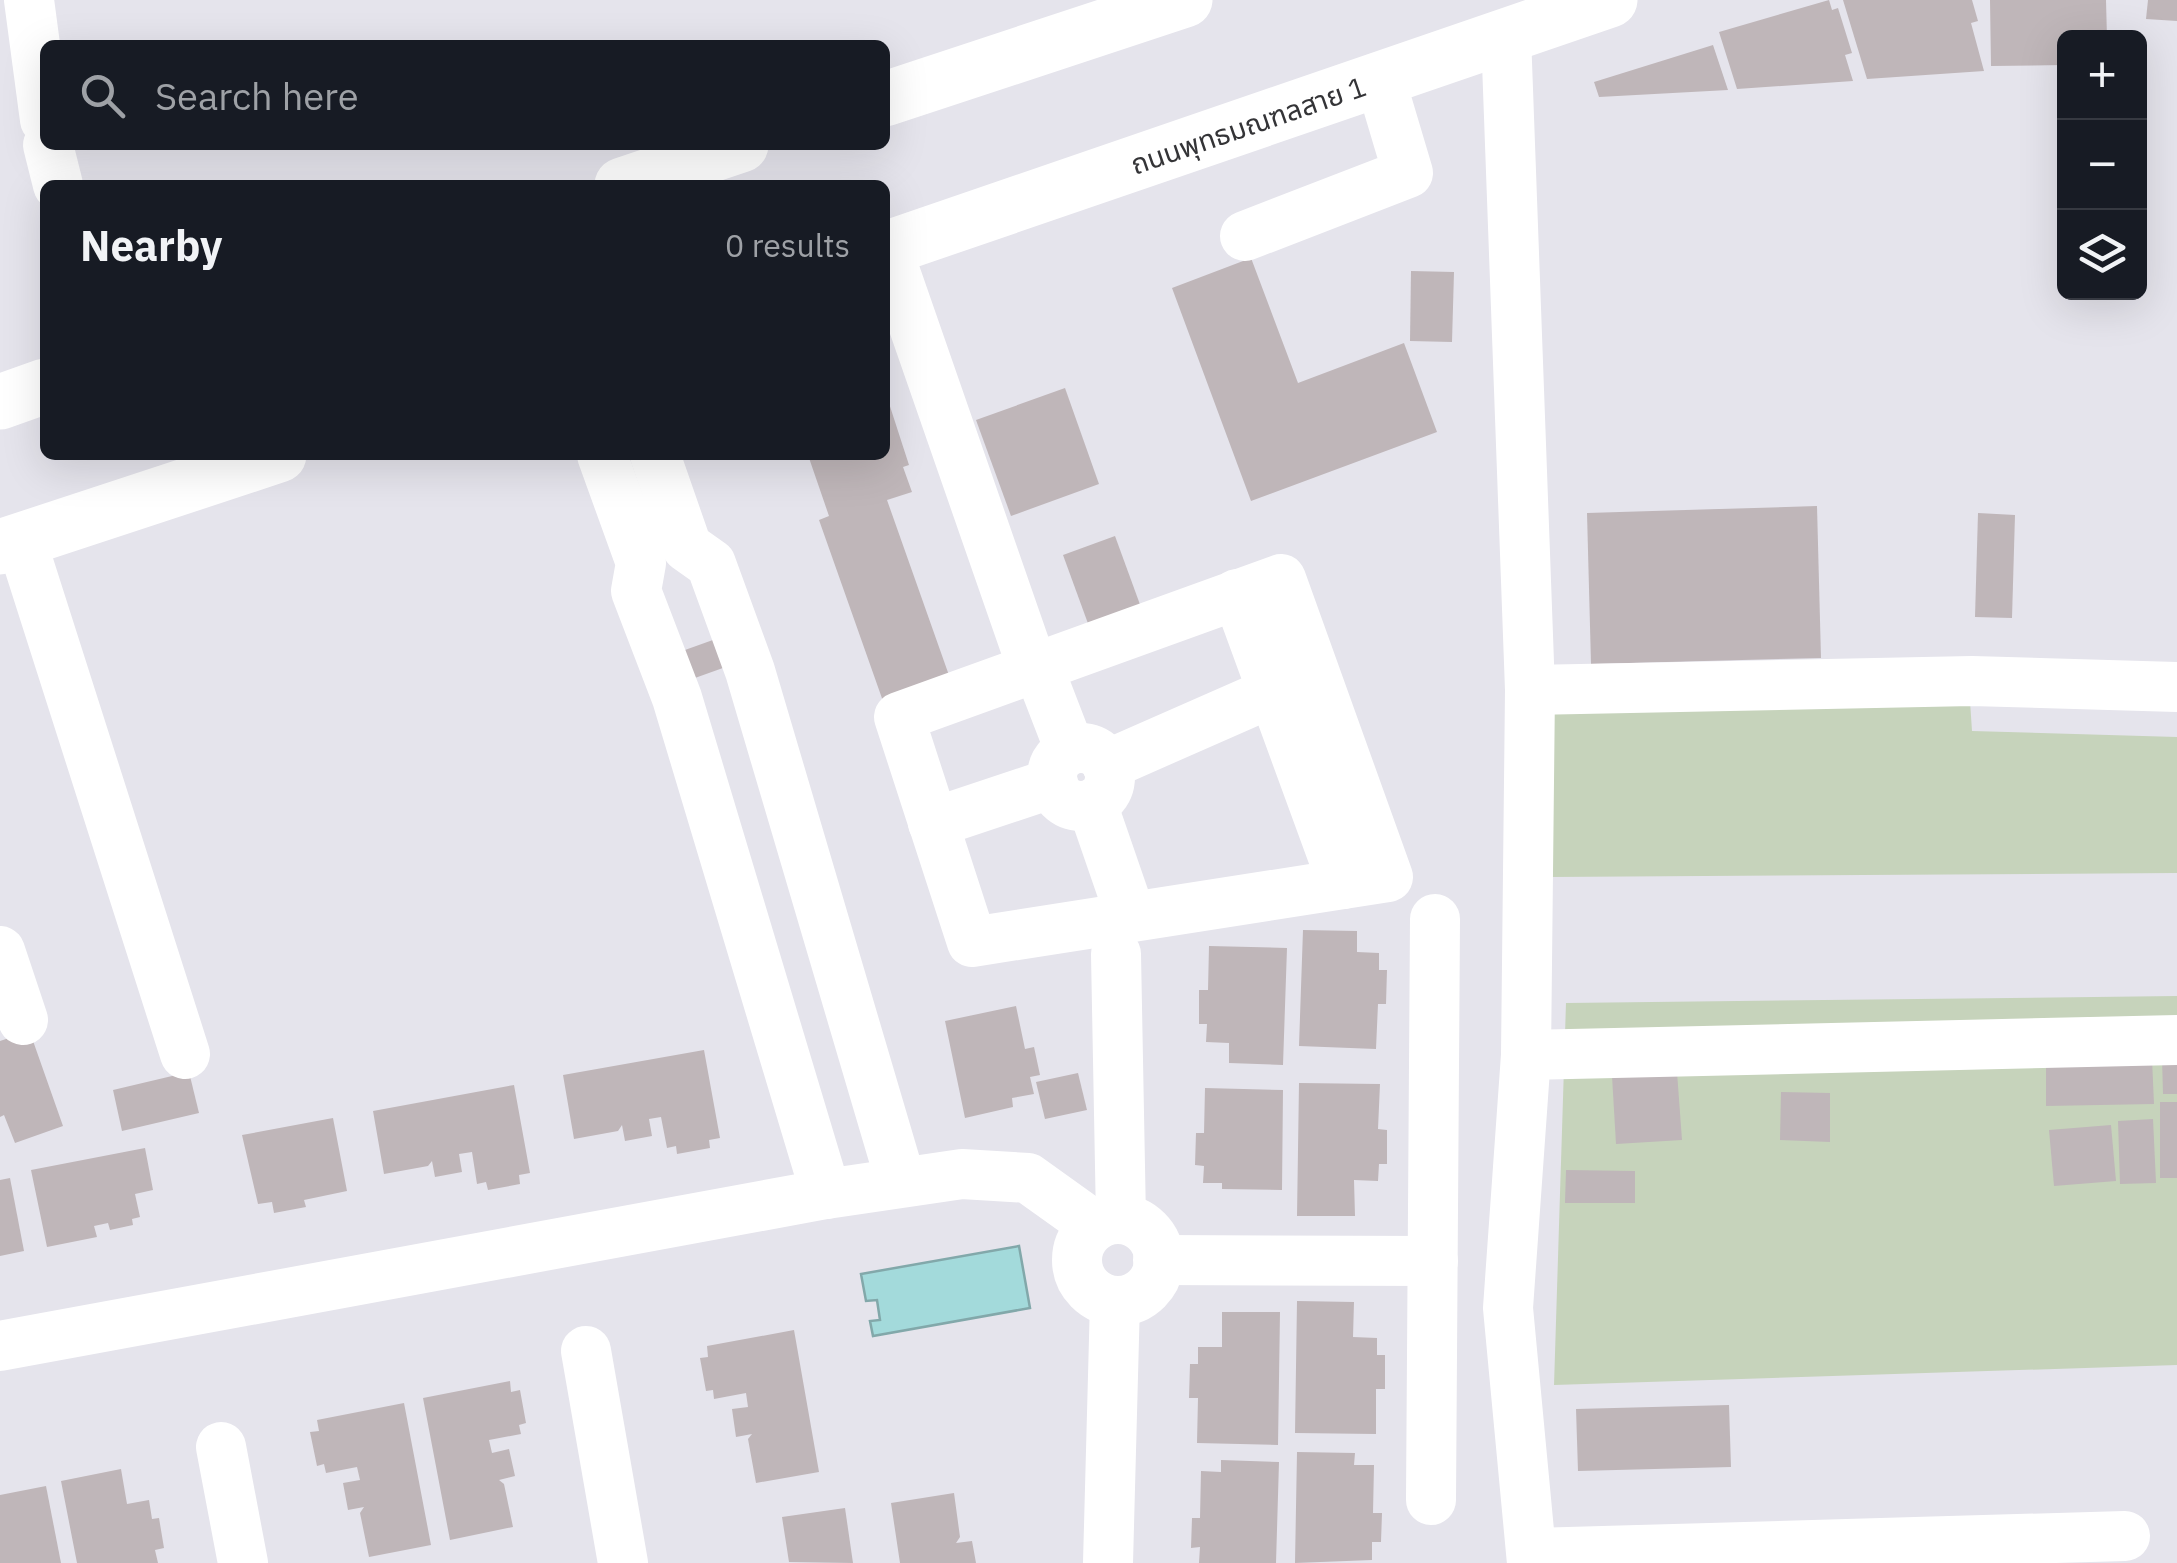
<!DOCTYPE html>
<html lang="en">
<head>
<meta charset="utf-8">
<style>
	body { margin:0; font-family:"IBM Plex Sans","Noto Sans Thai",sans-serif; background:#20242c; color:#f1f3f6 }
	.controls { position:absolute; right:30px; top:30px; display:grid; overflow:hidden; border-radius:15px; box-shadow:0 10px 40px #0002 }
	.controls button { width:90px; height:90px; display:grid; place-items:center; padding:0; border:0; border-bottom:2px solid #363941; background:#171b24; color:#f1f3f6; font:50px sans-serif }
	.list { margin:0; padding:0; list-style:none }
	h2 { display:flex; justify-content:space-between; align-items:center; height:130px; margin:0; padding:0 40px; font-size:42px }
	h2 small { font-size:32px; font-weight:400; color:#9ea1a6 }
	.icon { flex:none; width:55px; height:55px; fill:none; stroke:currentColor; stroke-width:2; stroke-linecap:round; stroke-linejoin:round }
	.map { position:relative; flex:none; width:2177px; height:1563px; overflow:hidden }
	.search { position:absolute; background:#171b24; box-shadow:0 10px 40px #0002; left:40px; top:40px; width:850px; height:110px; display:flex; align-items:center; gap:25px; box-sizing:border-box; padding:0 35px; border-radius:15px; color:#9ea1a6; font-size:38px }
	.panel { position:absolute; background:#171b24; box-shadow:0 10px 40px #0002; left:40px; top:180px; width:850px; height:280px; border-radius:15px }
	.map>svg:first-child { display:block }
	.green { fill:#c6d3bb }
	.water { fill:#a3dadb; stroke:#82a8aa; stroke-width:2.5 }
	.building { fill:#bfb6b9 }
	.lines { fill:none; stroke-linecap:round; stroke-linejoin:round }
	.minor { stroke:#fff; stroke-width:50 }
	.major { stroke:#fff; stroke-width:55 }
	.labels { text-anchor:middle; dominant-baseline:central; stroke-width:9; stroke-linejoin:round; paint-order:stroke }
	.street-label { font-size:28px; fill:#343437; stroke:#fff }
</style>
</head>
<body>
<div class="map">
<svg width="2177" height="1563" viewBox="0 0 2177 1563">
	<rect width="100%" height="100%" fill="#e5e4ec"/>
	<!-- green -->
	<g class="green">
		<path d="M1970,701L1972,731L2177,737V873L1550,877L1549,714Z"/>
		<path d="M2177,996V1365L1554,1385L1566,1003Z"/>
	</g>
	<!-- water -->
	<path class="water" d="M1019,1246L1030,1308L873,1336L870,1321L880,1320L877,1300L866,1301L861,1274Z"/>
	<!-- building -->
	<g class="building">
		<path d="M1829,0L1832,10L1838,8L1852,53L1845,55L1853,81L1737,89L1719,32Z"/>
		<path d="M1843,0H1972L1978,21L1971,23L1984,71L1867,79Z"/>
		<path d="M1990,0H2106L2107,38H2064V65L1991,66Z"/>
		<path d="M2148,0H2177V21L2146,19Z"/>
		<path d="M1713,45L1728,90L1599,97L1594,82Z"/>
		<path d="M1251,258L1298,383L1404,343L1437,432L1251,501L1172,288Z"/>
		<path d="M1411,271L1454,272L1452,342L1410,341Z"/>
		<path d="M1065,388L1099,484L1011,516L976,420Z"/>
		<path d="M886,394L909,465L903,467L912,492L887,500L951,681L884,704L819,520L829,516L808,455H885Z"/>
		<path d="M1817,506L1821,658L1591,664L1587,513Z"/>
		<path d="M1978,513L2015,515L2012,618L1975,617Z"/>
		<path d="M1115,536L1142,610L1090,629L1063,555Z"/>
		<path d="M724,636L734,664L681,683L671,655Z"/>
		<path d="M1303,930L1357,931V952L1379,953V970H1387L1386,1004H1378L1376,1049L1299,1046Z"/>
		<path d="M1209,946L1287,948L1283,1065L1229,1063V1043L1206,1042L1207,1024H1199V990H1208Z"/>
		<path d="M1016,1006L1025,1049L1034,1047L1040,1075L1030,1077L1034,1094L1012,1098L1013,1107L965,1118L945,1021Z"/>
		<path d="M21,1034L32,1038L63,1126L15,1143L4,1115L0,1117V1041Z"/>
		<path d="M704,1050L720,1138L709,1140L710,1148L677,1154L676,1146L667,1148L661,1117L649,1119L652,1136L625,1141L622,1125L618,1131L574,1139L563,1075Z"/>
		<path d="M2162,1058H2177V1094H2163Z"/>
		<path d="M2152,1059L2154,1104L2046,1106V1061Z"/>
		<path d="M189,1072L199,1113L122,1131L113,1090Z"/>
		<path d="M1677,1072L1682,1140L1616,1144L1612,1076Z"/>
		<path d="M1078,1073L1087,1110L1045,1119L1036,1082Z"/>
		<path d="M1299,1083L1380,1084L1378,1129L1387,1130V1164H1379L1378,1181L1354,1180L1355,1216H1297Z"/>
		<path d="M514,1085L530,1173L519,1175L520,1184L488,1190L486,1182L477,1184L472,1152L459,1154L462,1172L435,1177L432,1161L428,1166L384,1174L373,1111Z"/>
		<path d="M1205,1088L1283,1090L1282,1190L1222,1189V1183H1203L1204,1166L1195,1165L1196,1133H1204Z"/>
		<path d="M1781,1092L1830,1093V1142L1780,1140Z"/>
		<rect x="2160" y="1102" width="17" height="76"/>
		<path d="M333,1118L347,1191L304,1200L306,1207L274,1213L272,1202L258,1204L242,1135Z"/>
		<path d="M2153,1119L2156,1183L2120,1184L2118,1121Z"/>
		<path d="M2111,1125L2116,1181L2054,1186L2049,1130Z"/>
		<path d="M145,1148L153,1190L135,1194L140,1217L132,1219L133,1225L110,1230L108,1223L94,1226L97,1237L47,1247L31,1170Z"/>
		<path d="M1566,1170L1635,1171V1203H1565Z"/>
		<path d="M10,1178L24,1251L0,1256V1180Z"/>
		<path d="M1297,1301L1354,1302L1353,1337L1377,1338V1355H1385V1389H1376V1434L1295,1433Z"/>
		<path d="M1222,1312H1280L1278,1445L1197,1443L1198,1398H1189L1190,1364H1198V1347H1222Z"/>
		<path d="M794,1330L819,1472L756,1483L748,1439L752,1434L736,1437L732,1409L748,1407L746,1393L714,1399L713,1390L706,1391L700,1358L708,1357L707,1346Z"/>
		<path d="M510,1381L511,1392L520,1390L526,1423L519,1425L521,1434L489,1440L492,1453L509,1449L515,1476L499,1480L504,1484L513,1527L450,1540L423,1398Z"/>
		<path d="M404,1403L431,1545L369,1557L360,1513L364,1507L348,1510L343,1483L360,1480L357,1467L326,1473L324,1464L317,1466L310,1432L319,1431L317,1420Z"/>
		<path d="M1729,1405L1731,1467L1578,1471L1576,1409Z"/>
		<path d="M1297,1452L1355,1453L1354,1465H1374L1373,1513H1382L1381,1542H1372V1560L1295,1563Z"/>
		<path d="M1221,1460L1279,1462L1276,1563H1199L1200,1547L1191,1548L1192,1518H1200L1201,1471L1221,1472Z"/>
		<path d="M121,1469L127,1504L149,1500L152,1519L159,1518L164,1548L155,1550L158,1563H77L61,1481Z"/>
		<path d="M46,1486L61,1563H0V1495Z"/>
		<path d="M954,1493L960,1537L956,1543L972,1541L976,1563H900L891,1503Z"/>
		<path d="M845,1508L853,1563L789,1562L782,1517Z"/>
	</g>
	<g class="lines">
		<!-- minor -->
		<g class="minor">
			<path d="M29,0L45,120"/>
			<path d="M1506,35L1530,690L1526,1055L1508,1308L1532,1563"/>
			<path d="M48,145L58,185"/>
			<path d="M1245,236L1408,173L1380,79"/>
			<path d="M887,249L1033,669"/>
			<path d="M602,455L641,563L636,591L677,698L826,1194"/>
			<path d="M655,455L687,547L711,564L750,671L901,1182"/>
			<path d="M21,540L185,1054"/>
			<path d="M1281,579L1388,877L972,942L899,717Z"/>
			<path d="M1237,594L1343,884"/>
			<path d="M1038,667L1070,750"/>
			<path d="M1530,690L1972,681L2177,687"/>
			<circle cx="1081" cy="777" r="29"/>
			<path d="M1107,765L1273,692"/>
			<path d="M1092,804L1131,917"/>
			<path d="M933,823L1053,783"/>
			<path d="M0,951L23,1020"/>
			<path d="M1116,954L1121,1219"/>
			<path d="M1526,1055L2177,1040"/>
			<circle cx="1118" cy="1260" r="41"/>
			<path d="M1158,1260L1433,1261"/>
			<path d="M0,1346L826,1194L962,1174L1028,1178L1095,1226"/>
			<path d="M586,1351L623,1563"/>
			<path d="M221,1447L243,1563"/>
			<path d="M1431,1500L1435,919"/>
			<path d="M1533,1553L2125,1536"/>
			<path d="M1108,1563L1115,1301"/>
		</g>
		<!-- major -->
		<g class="major">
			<path d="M885,99L1185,0"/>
			<path d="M622,185L741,145"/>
			<path d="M885,249L1610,0"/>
			<path d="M0,402L45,386"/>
			<path d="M0,547L279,455"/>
		</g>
	</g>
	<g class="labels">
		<!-- street labels -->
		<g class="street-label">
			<text transform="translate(1248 125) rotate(-19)">ถนนพุทธมณฑลสาย 1</text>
		</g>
	</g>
</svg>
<div class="controls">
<button>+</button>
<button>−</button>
<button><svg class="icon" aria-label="layers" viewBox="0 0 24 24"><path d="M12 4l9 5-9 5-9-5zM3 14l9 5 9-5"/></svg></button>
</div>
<div class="search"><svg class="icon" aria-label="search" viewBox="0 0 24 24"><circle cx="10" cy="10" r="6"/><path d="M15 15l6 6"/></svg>Search here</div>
<section class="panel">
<h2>Nearby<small>0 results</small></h2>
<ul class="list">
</ul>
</section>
</div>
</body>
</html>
